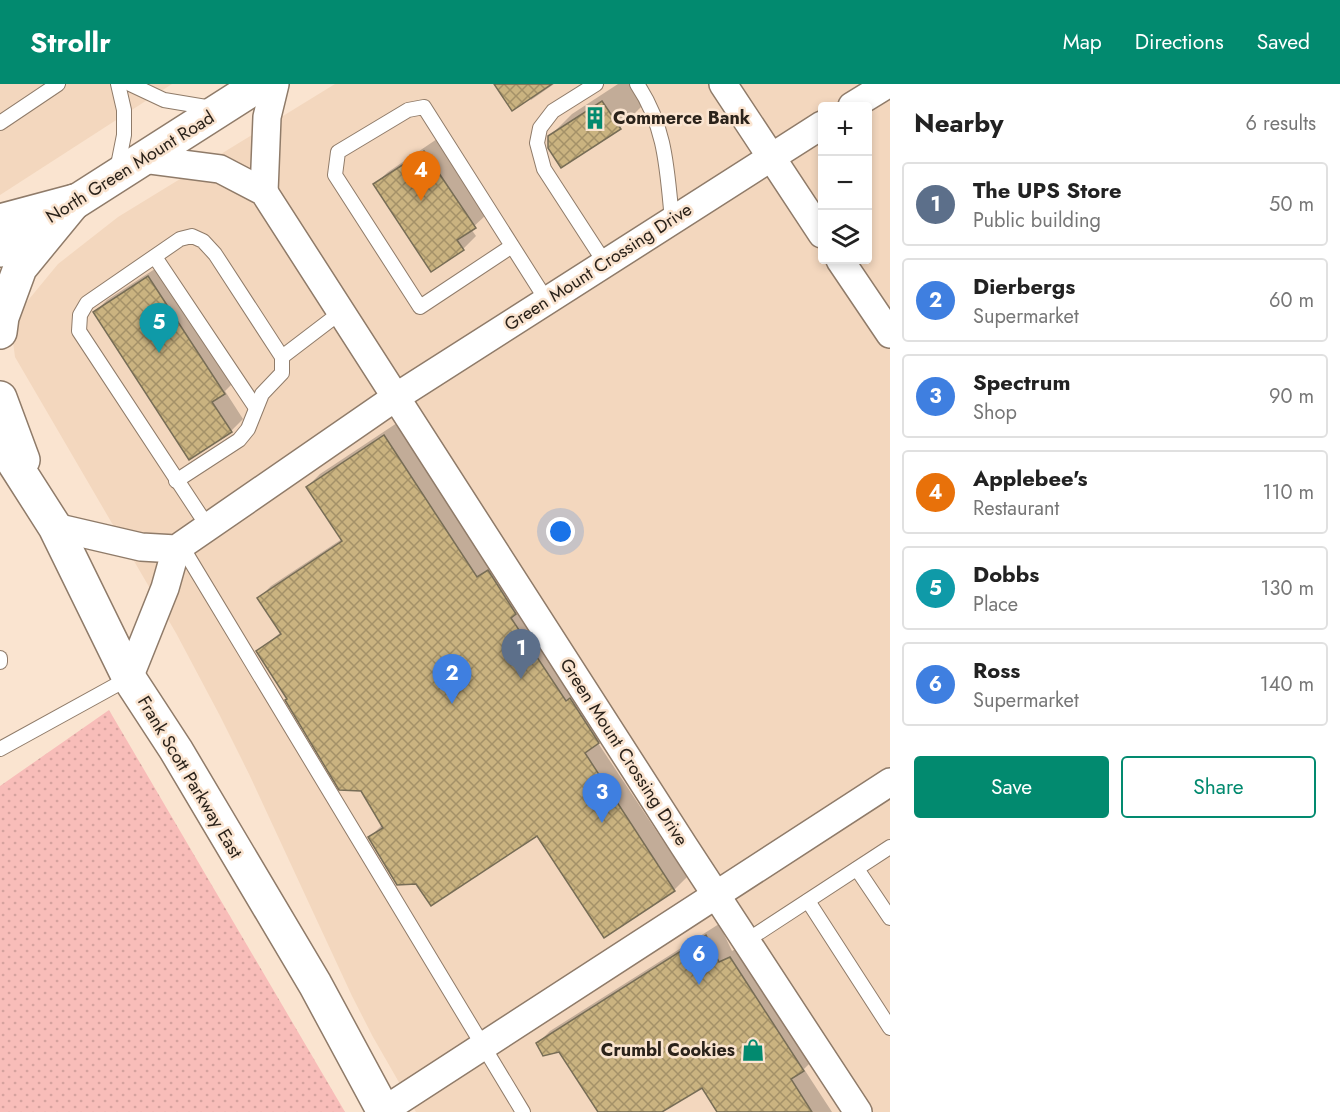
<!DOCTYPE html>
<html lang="en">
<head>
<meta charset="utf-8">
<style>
	body { margin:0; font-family:Jost,sans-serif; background:#f6f6f6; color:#222 }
	.controls { position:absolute; right:18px; top:18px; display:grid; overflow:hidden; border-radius:6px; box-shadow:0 3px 9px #0003 }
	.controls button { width:54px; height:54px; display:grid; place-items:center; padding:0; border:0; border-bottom:2px solid #e0e0e0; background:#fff; color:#222; font:30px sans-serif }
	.you { position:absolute; left:561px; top:448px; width:21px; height:21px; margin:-15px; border:4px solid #fff; border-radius:50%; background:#1a73e8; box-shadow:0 0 0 9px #1a73e833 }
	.badge { display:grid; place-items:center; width:39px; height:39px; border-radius:50%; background:#028a6f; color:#fff; font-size:20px; font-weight:700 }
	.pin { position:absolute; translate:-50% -50px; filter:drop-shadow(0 2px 3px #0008) }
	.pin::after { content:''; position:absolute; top:32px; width:21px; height:18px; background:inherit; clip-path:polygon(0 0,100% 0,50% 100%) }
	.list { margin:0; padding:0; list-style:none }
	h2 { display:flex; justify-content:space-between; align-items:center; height:78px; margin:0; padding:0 24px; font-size:26px }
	h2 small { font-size:20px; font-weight:400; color:#767676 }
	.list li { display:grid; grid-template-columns:39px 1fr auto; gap:18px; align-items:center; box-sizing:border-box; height:84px; margin:0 12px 12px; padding:0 12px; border:2px solid #e0e0e0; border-radius:6px }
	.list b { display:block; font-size:22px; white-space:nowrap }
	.list p { margin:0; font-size:20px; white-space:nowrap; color:#767676 }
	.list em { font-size:20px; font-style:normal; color:#767676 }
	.actions { display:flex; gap:12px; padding:18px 24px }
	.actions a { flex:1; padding:14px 0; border:2px solid #028a6f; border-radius:6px; text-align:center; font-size:21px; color:#028a6f }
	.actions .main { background:#028a6f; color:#fff }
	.icon { flex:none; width:33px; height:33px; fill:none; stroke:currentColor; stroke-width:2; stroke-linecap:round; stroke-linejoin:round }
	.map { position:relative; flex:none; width:890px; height:1028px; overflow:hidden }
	header { display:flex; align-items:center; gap:36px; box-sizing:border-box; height:84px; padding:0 30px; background:#028a6f; color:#fff }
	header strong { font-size:28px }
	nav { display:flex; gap:33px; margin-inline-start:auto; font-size:21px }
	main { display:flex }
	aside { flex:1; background:#fff }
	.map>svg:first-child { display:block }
	.built { fill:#f3d7be; fill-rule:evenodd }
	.grass { fill:url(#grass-dots) }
	.shadow { fill:#0003 }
	.building { fill:url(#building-cross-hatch); stroke:#776d56; stroke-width:1.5 }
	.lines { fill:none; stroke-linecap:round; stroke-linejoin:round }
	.service-casing { stroke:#8f7b69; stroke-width:16 }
	.minor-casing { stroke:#8f7b69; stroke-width:30 }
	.tertiary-casing { stroke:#8f7b69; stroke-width:36 }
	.secondary-casing { stroke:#8f7b69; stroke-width:36 }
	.service { stroke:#fff; stroke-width:14 }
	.minor { stroke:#fff; stroke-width:27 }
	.tertiary { stroke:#fff; stroke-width:33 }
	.secondary { stroke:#fff; stroke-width:33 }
	.labels { text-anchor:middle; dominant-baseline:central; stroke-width:5; stroke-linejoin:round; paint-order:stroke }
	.poi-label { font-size:18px; font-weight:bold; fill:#2a221a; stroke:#fae4d0; text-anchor:start }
	.street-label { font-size:18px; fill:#2a221a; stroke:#fae4d0 }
</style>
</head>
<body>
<header>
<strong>Strollr</strong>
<nav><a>Map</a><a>Directions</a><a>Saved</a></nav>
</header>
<main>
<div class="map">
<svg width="890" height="1028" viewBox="0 0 890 1028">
	<defs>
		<pattern id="grass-dots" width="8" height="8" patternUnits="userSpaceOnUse" patternTransform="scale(1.5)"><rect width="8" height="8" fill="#f8bdb9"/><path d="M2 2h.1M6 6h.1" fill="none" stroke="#d5a29e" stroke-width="1.8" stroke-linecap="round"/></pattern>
		<pattern id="building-cross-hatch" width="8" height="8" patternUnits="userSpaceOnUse" patternTransform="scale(1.5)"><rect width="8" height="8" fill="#cab380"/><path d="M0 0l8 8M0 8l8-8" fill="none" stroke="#a49168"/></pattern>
	</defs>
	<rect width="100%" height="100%" fill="#fae4d0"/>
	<!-- built -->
	<g class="built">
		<path d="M0,0H172L0,111Z"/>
		<path d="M335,0H890V1028H416L373,953L352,912L249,690L219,630L176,549L15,273L12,250L25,220L58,180L118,133ZM822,22H868V176H822Z"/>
	</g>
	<!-- grass -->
	<path class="grass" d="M109,626L345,1028H0V702Z"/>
	<!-- shadow -->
	<g class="shadow">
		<path d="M496,0H554L531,16L529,13Z"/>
		<path d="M618,0H629L643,21L620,44L562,82L548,58L549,53L572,30Z"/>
		<path d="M437,55L487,130L471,145L476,152L463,165L431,186L375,100L388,88Z"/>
		<path d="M161,181L236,296L225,307L243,335L231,347L95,228L107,216Z"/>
		<path d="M397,339L611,646L598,659L687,793L674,806L604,852L537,750L417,799L370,753L383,740L362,706L289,615L258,567L281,548L259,514L271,502L342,455L307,403L320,390Z"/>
		<path d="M719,840L732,867L743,861L816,973L804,985L832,1028H719L702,1002L659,1028H600L559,966L538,959L550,947Z"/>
	</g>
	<!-- building -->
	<g class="building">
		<path d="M494,0H552L512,27Z"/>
		<path d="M602,17L621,45L561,84L548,64V52Z"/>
		<path d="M424,67L476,144L457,156L464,166L431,188L373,100Z"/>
		<path d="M148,192L225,310L212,318L232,348L189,376L93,228Z"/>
		<path d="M384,351L477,493L488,486L516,530L511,534L566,617L570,614L599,659L585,669L675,807L604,854L537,752L431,822L416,800L397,801L368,753L383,744L361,707L339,706L285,616L287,615L256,567L281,550L257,514L342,457L306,403Z"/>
		<path d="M706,851L719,878L730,873L804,987L791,995L812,1028H717L702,1004L662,1028H598L559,968L543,972L536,959Z"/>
	</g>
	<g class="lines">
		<!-- service casing -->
		<g class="service-casing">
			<g id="service">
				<path d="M130,0L164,16L212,24"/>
				<path d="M596,0L553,27L540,44L537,59L544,85L605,179"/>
				<path d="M637,0C666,43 667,86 672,136"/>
				<path d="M0,39L58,0"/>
				<path d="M117,86L124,51V26L118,0"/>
				<path d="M512,162L420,223L335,91L338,68L408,26L424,23L547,217"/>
				<path d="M155,173L256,324"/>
				<path d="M176,397L239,356L248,345L262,310L282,289V273"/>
				<path d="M208,443L79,247L80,231L87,219L180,155L192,152L203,157L215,170L282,273L341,228"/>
				<path d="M181,461L523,1028"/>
				<path d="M0,574V578"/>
				<path d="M0,665L129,594"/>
				<path d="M857,785L890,834"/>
				<path d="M808,817L890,944"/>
				<path d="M746,857L890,763"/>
			</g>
		</g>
		<!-- minor casing -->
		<g class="minor-casing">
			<g id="minor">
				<path d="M723,0L822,150"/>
				<path d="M852,22L888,0"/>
				<path d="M143,75L220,85L264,108L684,762L858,1028"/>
				<path d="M264,108L267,33L275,0"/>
				<path d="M840,176L890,250"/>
				<path d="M55,443L141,463L176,465L396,313L822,41"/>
				<path d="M129,594L165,504L176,465"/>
				<path d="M383,1027L890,698"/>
			</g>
		</g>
		<!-- tertiary casing -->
		<g class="tertiary-casing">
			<path id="tertiary" d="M0,166L260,0"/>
		</g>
		<!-- secondary casing -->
		<g class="secondary-casing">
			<g id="secondary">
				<path d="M0,137L75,117"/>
				<path d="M0,248L2,233L20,184L75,117"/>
				<path d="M0,314L23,376"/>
				<path d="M0,357L55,443L129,594L176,666L315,900L384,1028"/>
			</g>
		</g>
		<!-- service -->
		<use href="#service" class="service"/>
		<!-- minor -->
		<use href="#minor" class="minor"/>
		<!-- tertiary -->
		<use href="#tertiary" class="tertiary"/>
		<!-- secondary -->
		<use href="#secondary" class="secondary"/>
	</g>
	<!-- icons -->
	<defs>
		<g id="building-bare" transform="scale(1.8)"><path d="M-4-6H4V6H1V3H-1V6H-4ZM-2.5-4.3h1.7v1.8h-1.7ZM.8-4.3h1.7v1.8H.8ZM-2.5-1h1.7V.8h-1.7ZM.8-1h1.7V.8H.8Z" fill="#028a6f" stroke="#fae4d0" stroke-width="2.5" paint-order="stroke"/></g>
		<g id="shop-bare" transform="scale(1.8)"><path d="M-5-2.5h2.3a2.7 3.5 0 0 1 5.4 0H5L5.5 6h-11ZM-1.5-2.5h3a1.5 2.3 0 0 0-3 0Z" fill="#028a6f" stroke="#fae4d0" stroke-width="2.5" paint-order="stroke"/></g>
	</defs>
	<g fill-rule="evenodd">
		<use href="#building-bare" x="595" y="34"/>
		<use href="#shop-bare" x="753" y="966"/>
	</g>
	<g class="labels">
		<!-- poi labels -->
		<g class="poi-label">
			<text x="613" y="34">Commerce Bank</text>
			<text x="735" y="966" text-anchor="end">Crumbl Cookies</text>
		</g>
		<!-- street labels -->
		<g class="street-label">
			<text transform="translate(130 83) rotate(-32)">North Green Mount Road</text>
			<text transform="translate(598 183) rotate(-33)">Green Mount Crossing Drive</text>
			<text transform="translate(624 668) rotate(57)">Green Mount Crossing Drive</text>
			<text transform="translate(190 693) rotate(59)">Frank Scott Parkway East</text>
		</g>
	</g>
</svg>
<div class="controls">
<button>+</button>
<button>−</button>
<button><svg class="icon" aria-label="layers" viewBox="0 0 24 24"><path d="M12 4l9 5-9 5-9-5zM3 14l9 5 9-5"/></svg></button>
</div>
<div class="you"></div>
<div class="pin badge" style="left:521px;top:595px;background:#5c6f8a">1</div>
<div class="pin badge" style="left:452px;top:620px;background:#3f7fe0">2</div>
<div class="pin badge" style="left:602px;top:739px;background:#3f7fe0">3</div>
<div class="pin badge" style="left:421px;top:117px;background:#e8710a">4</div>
<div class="pin badge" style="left:159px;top:269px;background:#0f9aa8">5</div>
<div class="pin badge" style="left:699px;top:901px;background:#3f7fe0">6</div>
</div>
<aside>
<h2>Nearby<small>6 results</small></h2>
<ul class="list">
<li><span class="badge" style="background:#5c6f8a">1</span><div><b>The UPS Store</b><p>Public building</p></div><em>50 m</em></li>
<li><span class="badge" style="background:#3f7fe0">2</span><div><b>Dierbergs</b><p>Supermarket</p></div><em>60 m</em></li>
<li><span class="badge" style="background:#3f7fe0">3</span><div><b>Spectrum</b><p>Shop</p></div><em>90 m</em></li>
<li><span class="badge" style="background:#e8710a">4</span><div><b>Applebee's</b><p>Restaurant</p></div><em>110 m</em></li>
<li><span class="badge" style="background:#0f9aa8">5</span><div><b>Dobbs</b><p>Place</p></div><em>130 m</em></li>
<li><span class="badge" style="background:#3f7fe0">6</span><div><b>Ross</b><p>Supermarket</p></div><em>140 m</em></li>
</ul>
<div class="actions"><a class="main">Save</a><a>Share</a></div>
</aside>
</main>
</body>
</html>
